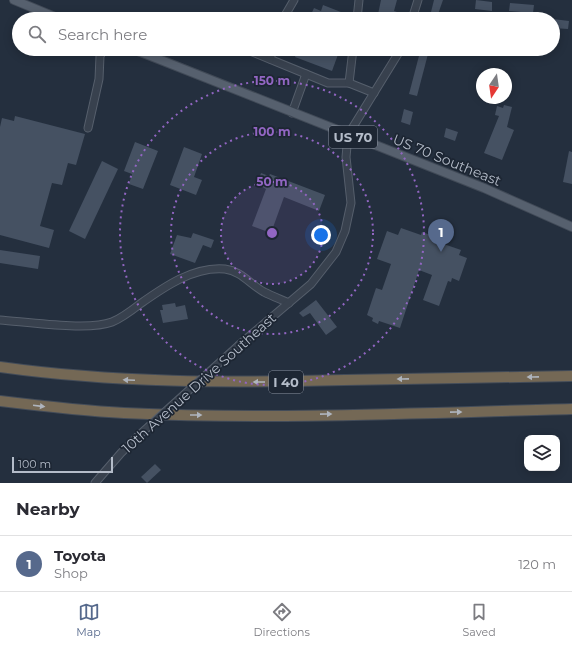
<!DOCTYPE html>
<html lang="en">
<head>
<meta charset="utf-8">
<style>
	body { margin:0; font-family:Montserrat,sans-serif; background:#f7f7f7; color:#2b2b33 }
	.controls { position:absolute; right:12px; bottom:12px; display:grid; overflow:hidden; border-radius:8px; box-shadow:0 2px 10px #0003 }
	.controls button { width:36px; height:36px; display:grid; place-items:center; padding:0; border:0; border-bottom:1px solid #e1e1e2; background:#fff; color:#2b2b33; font:20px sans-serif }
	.compass { position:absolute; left:476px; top:68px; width:36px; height:36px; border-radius:50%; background:#fff; box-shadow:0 2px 10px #0003; rotate:193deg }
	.scale { position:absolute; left:12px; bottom:10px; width:101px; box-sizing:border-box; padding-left:4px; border:2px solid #b4bcc9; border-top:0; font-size:11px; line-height:14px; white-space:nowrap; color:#b4bcc9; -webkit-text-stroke:3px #1d2633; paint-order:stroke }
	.you { position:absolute; left:321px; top:235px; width:14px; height:14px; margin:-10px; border:3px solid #fff; border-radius:50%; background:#1a73e8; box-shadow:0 0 0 6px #1a73e833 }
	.badge { display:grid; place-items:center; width:26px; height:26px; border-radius:50%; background:#56698c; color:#fff; font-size:13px; font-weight:700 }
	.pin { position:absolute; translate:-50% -33px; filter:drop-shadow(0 1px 2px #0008) }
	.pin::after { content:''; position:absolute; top:21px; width:14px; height:12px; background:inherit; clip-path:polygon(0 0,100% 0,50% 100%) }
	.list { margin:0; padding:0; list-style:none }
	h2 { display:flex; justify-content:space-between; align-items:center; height:52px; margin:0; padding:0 16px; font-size:17px }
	h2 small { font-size:13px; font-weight:400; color:#7c7c81 }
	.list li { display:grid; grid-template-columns:26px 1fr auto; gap:12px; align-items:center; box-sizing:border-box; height:56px; padding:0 16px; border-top:1px solid #e1e1e2 }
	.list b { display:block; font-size:15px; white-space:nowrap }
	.list p { margin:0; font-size:13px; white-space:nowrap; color:#7c7c81 }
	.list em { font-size:13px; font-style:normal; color:#7c7c81 }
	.icon { flex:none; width:22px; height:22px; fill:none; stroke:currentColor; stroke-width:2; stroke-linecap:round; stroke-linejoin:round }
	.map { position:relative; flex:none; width:572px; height:483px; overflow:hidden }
	.search { position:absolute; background:#fff; box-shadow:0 2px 10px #0003; left:12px; right:12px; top:12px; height:44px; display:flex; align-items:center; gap:10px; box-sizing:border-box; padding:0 14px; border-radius:22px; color:#7c7c81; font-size:15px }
	.sheet { height:108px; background:#fff }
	nav { display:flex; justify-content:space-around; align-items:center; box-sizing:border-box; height:56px; border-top:1px solid #e1e1e2; background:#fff; font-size:11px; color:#7c7c81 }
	nav a { display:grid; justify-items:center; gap:2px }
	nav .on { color:#56698c }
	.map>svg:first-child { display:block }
	.building { fill:#455162 }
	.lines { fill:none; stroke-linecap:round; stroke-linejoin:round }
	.minor-casing { stroke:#565f6c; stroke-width:9 }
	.major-casing { stroke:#414a57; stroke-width:10 }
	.highway-casing { stroke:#434c59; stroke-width:12 }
	.minor { stroke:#38414e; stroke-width:7 }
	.major { stroke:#56606e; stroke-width:8 }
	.highway { stroke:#746855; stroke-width:10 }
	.minor-bridge-casing { stroke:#565f6c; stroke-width:9; stroke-linecap:butt }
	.minor-bridge { stroke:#38414e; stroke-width:7 }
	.oneway { fill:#aeb4bd }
	.ring { fill:none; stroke:#9266c3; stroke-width:2; stroke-dasharray:2 4 }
	.labels { text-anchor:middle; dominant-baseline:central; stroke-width:3.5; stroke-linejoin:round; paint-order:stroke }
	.shield { fill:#1d2633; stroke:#878f9c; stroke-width:1 }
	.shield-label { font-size:13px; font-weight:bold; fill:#b4bcc9 }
	.street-label { font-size:14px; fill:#b4bcc9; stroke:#1d2633 }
	.centre { fill:#9266c3; stroke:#1d2633; stroke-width:2 }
	.ring-label { font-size:12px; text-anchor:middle; font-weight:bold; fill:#9266c3; stroke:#1d2633; stroke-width:3.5; stroke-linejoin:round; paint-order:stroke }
</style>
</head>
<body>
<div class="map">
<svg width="572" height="483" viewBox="0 0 572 483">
	<rect width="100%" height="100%" fill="#242f3e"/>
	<!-- building -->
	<g class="building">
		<path d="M381,0H397L394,11L397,12L395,19H377Z"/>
		<path d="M434,0H443L437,17L430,16Z"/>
		<path d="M476,0L492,2V11L475,9Z"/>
		<path d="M510,3L534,5L533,13L509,11Z"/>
		<path d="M323,5L346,14L344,19H309L314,8L321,11Z"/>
		<path d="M553,19L569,21L568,29L553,28Z"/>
		<path d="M298,49H340L332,71L295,57Z"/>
		<path d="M420,52L428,54L417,96L409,94Z"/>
		<path d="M504,105L512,107L507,127L514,130L502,160L484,153L499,116L495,115L497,106L503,108Z"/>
		<path d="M404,109L413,112L410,125L401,122Z"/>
		<path d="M15,116L85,134L76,165L68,163L62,185L52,183L40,226L54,230L49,248L0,235V127L2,118L14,121Z"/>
		<path d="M446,128L458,132L455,141L444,137Z"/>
		<path d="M135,142L158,151L143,189L129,184L132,174L124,171Z"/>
		<path d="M184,147L202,154L194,177L202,180L196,195L170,185Z"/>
		<path d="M569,151L572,152V184L563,182Z"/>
		<path d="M102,161L118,169L85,239L69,231Z"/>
		<path d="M261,173L269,176L270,174L325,195L319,211L284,197L271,233L252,226L266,189L257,184Z"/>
		<path d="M401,228L421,235L422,232L437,237L435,241L461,250L459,255L467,258L459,281L452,278L451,282L448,281L439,306L423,300L432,275L419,270L400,328L379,321L378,324L372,321L373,318L367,315L376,288L382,290L391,264L377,259L387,231L398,235Z"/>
		<path d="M193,233L214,240L211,248L203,245L195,263L170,254L177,235L191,238Z"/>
		<path d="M0,250L40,256L38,269L0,263Z"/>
		<path d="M316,300L337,327L326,335L310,313L303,317L299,313Z"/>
		<path d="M175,303L176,307L185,305L188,319L163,323L160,310H163L162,305Z"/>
		<path d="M155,464L161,470L147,483L141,477Z"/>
	</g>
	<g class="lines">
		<!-- minor casing -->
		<g class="minor-casing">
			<g id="minor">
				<path d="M283,19L294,0"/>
				<path d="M357,19L359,0"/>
				<path d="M412,19L418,0"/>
				<path d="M245,49L328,83H349L374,93"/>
				<path d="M270,59L273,49"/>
				<path d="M349,83L353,49"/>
				<path d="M292,113L306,74"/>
				<path d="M88,128L99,79L100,56L104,49"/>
				<path d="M0,320C27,322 89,331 112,322C122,318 131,311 140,304C164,287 194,266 225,269C241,271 250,284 264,292C272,296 280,299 289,303"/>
				<path d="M239,345L311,284L336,252L345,231L351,203L346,157L348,135L401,49"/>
				<path d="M95,483L121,453L137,437"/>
			</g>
		</g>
		<!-- major casing -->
		<g class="major-casing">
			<g id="major">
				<path d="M14,0L60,19"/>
				<path d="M133,49L484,188L572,227"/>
			</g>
		</g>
		<!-- highway casing -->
		<g class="highway-casing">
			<g id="highway">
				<path d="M0,367C114,383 230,383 345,380C421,379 496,377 572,376"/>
				<path d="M0,401C41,406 82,411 124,413C273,420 423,413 572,409"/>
			</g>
		</g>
		<!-- minor -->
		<use href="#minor" class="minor"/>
		<!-- major -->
		<use href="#major" class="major"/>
		<!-- highway -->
		<use href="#highway" class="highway"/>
		<!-- minor-bridge casing -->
		<g class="minor-bridge-casing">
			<path id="minor-bridge" d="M137,437L239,345"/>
		</g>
		<!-- minor-bridge -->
		<use href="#minor-bridge" class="minor-bridge"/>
	</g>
	<!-- one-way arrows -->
	<defs><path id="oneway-solid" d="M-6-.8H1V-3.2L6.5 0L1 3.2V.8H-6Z"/></defs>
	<g class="oneway">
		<use href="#oneway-solid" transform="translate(533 377) rotate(179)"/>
		<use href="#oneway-solid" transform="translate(403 379) rotate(179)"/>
		<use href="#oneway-solid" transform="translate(129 380) rotate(-177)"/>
		<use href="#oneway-solid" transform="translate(259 382) rotate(-180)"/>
		<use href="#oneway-solid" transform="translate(39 406) rotate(7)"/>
		<use href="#oneway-solid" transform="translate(456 412) rotate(-1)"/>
		<use href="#oneway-solid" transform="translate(326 414) rotate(-1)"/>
		<use href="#oneway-solid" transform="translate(196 415)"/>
	</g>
	<!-- distance rings -->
	<circle cx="272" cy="233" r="51" fill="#9266c3" fill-opacity=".12"/>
	<g class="ring">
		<circle cx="272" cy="233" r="51"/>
		<circle cx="272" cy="233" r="101"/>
		<circle cx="272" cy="233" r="152"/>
	</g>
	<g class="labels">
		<!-- shield labels -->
		<g class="shield">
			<rect x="329" y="126" width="48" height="22" rx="3"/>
			<rect x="269" y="371" width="34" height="22" rx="3"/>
		</g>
		<g class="shield-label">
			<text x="353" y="137">US 70</text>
			<text x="286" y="382">I 40</text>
		</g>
		<!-- street labels -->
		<g class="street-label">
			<text transform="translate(447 160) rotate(22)">US 70 Southeast</text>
			<text transform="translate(199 383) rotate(-42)">10th Avenue Drive Southeast</text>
		</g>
	</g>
	<circle cx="272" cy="233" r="6" class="centre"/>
	<g class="ring-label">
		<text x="272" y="85">150 m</text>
		<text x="272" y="136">100 m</text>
		<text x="272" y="186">50 m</text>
	</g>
</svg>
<div class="controls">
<button><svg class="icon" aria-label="layers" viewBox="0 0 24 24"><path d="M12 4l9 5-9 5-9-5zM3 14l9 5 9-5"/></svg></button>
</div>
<svg class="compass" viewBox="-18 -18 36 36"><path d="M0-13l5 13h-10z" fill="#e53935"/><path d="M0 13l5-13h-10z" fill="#7c7c81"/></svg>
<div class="scale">100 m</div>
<div class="you"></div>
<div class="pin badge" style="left:441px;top:252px">1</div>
<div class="search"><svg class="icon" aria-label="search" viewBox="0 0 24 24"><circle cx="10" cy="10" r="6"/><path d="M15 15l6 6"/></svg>Search here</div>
</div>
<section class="sheet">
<h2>Nearby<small></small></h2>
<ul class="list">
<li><span class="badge">1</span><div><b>Toyota</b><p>Shop</p></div><em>120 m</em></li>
</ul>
</section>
<nav>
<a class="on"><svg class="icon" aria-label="map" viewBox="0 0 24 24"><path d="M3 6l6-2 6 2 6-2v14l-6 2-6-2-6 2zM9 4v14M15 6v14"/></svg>Map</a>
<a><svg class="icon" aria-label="directions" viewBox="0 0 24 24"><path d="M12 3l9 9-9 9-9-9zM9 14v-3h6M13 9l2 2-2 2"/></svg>Directions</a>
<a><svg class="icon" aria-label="saved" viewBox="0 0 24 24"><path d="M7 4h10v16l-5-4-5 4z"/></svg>Saved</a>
</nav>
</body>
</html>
